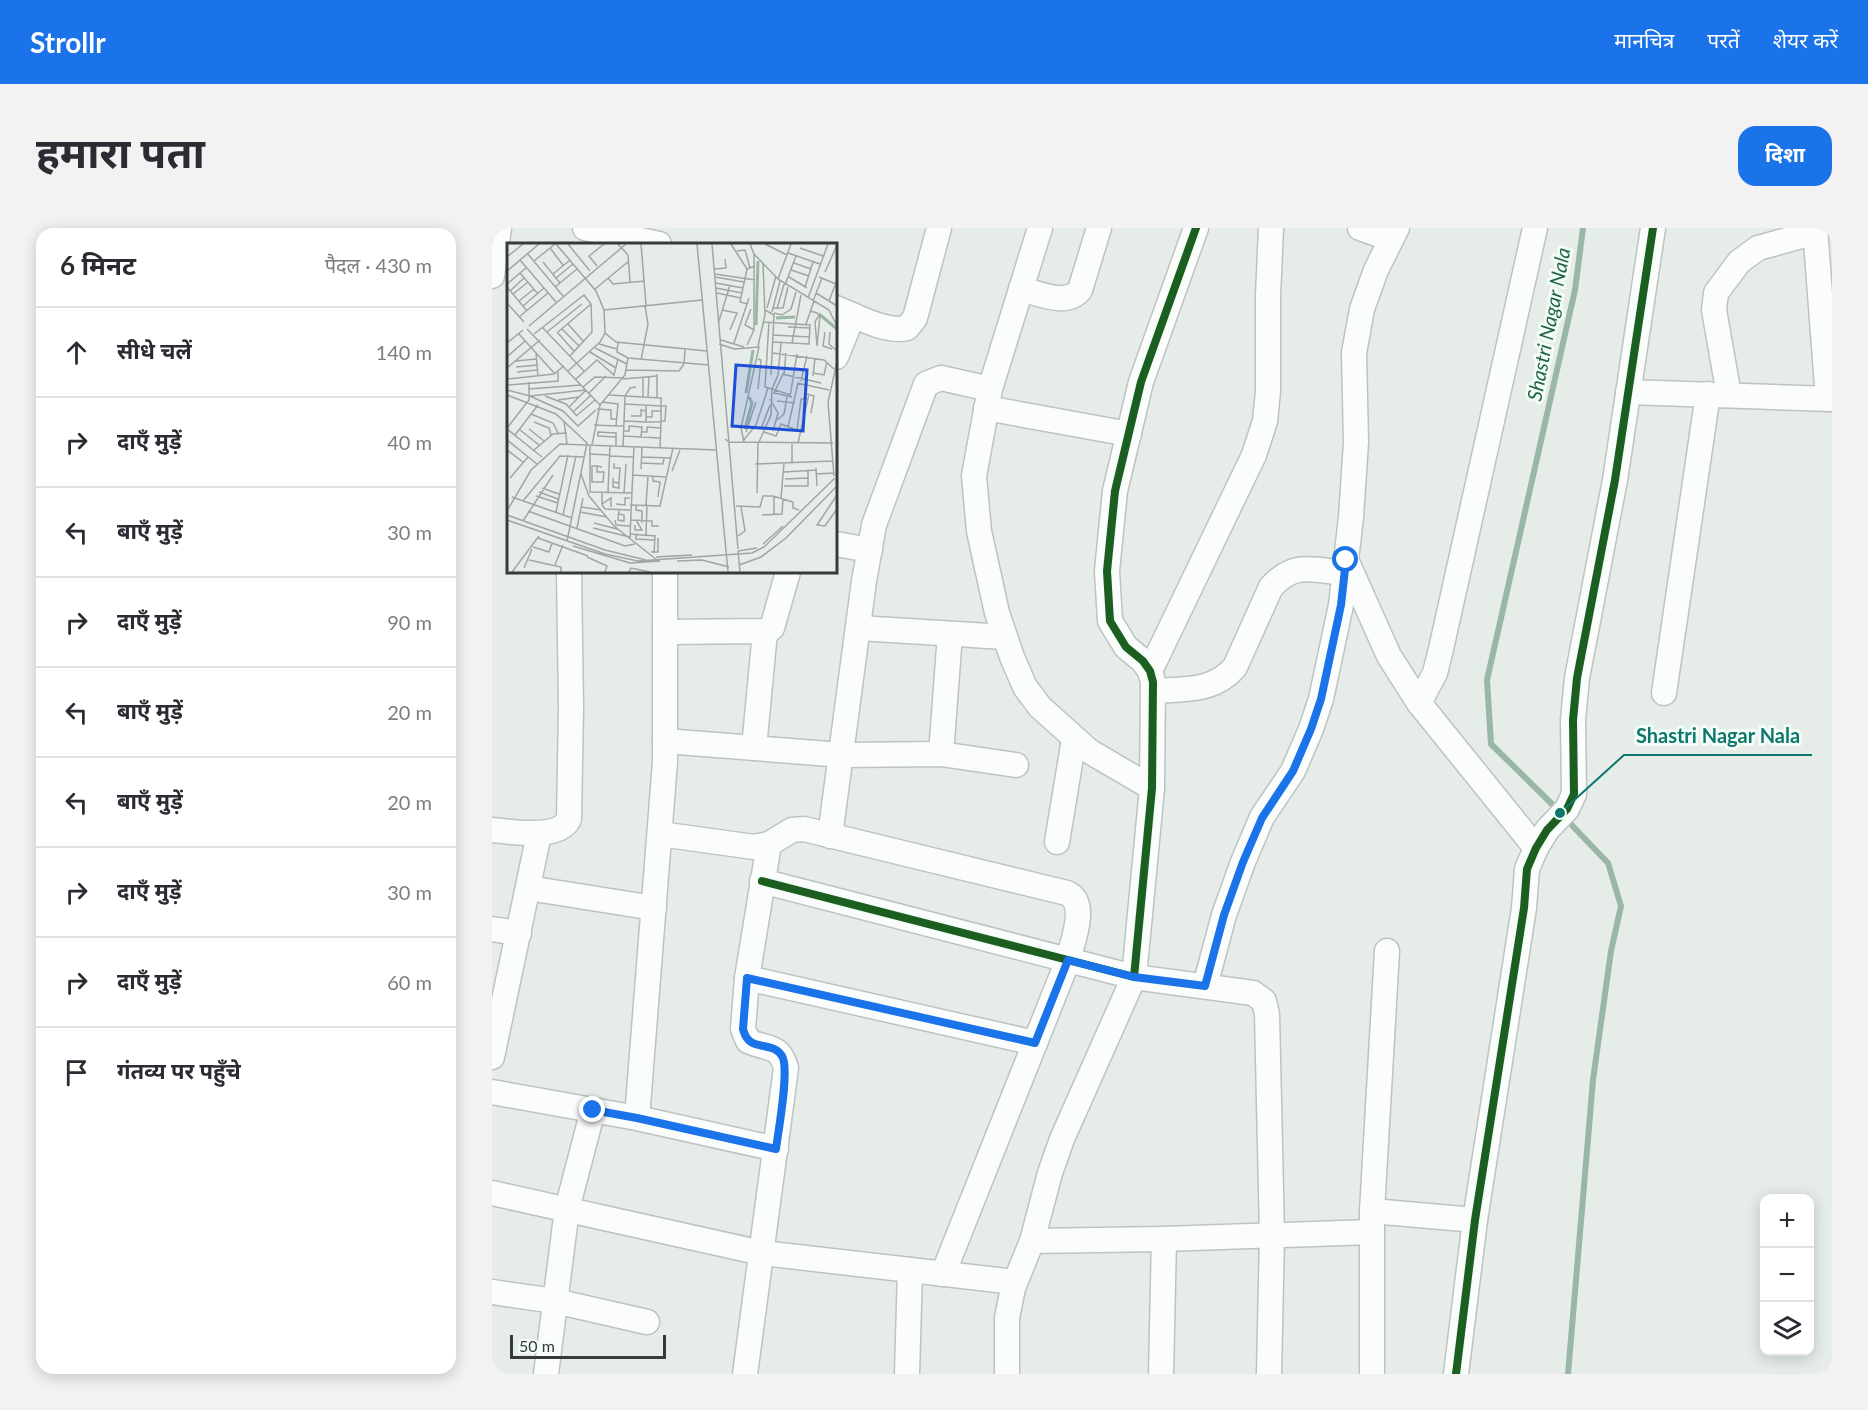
<!DOCTYPE html>
<html lang="hi">
<head>
<meta charset="utf-8">
<style>
	body { margin:0; font-family:Lato,"Noto Sans Devanagari",sans-serif; background:#f2f2f3; color:#2b2b33 }
	.controls { position:absolute; right:18px; bottom:18px; display:grid; overflow:hidden; border-radius:12px; box-shadow:0 3px 15px #0003 }
	.controls button { width:54px; height:54px; display:grid; place-items:center; padding:0; border:0; border-bottom:2px solid #e1e1e2; background:#fff; color:#2b2b33; font:30px sans-serif }
	.scale { position:absolute; left:18px; bottom:15px; width:156px; box-sizing:border-box; padding-left:6px; border:3px solid #363b38; border-top:0; font-size:16px; line-height:21px; white-space:nowrap; color:#363b38; -webkit-text-stroke:4px #f1fdf6; paint-order:stroke }
	.stop { position:absolute; width:18px; height:18px; margin:-14px; border:4px solid #1a73e8; border-radius:50%; background:#fff }
	.stop.end { background:#1a73e8; border-color:#fff; box-shadow:0 2px 6px #0008 }
	.list { margin:0; padding:0; list-style:none }
	h2 { display:flex; justify-content:space-between; align-items:center; height:78px; margin:0; padding:0 24px; font-size:26px }
	h2 small { font-size:20px; font-weight:400; color:#7c7c81 }
	.list li { display:grid; grid-template-columns:39px 1fr auto; gap:18px; align-items:center; box-sizing:border-box; height:90px; padding:0 24px; border-top:2px solid #e1e1e2 }
	.list b { display:block; font-size:22px; white-space:nowrap }
	.list em { font-size:20px; font-style:normal; color:#7c7c81 }
	.icon { flex:none; width:33px; height:33px; fill:none; stroke:currentColor; stroke-width:2; stroke-linecap:round; stroke-linejoin:round }
	.map { position:relative; flex:none; width:1340px; height:1146px; overflow:hidden; border-radius:18px }
	header { display:flex; align-items:center; gap:36px; box-sizing:border-box; height:84px; padding:0 30px; background:#1a73e8; color:#fff }
	header strong { font-size:28px }
	nav { display:flex; gap:33px; margin-inline-start:auto; font-size:21px }
	.intro { display:flex; align-items:center; justify-content:space-between; box-sizing:border-box; height:144px; padding:0 36px }
	h1 { margin:0; font-size:42px }
	.button { padding:15px 27px; border-radius:18px; background:#1a73e8; color:#fff; font-size:21px; font-weight:700 }
	main { display:flex; gap:36px; padding:0 36px }
	aside { flex:1; background:#fff; border-radius:18px; box-shadow:0 3px 15px #0003 }
	.map>svg:first-child { display:block }
	.lines { fill:none; stroke-linecap:round; stroke-linejoin:round }
	.stream { stroke:#9ab6a7; stroke-width:6 }
	.street-casing { stroke:#bec3c0; stroke-width:27 }
	.street { stroke:#fbfcfc; stroke-width:24 }
	.cycleway-casing { stroke:#f1fdf6; stroke-width:11 }
	.cycleway { stroke:#1b5e20; stroke-width:8 }
	.route { stroke:#1a73e8; stroke-width:8 }
	.labels { text-anchor:middle; dominant-baseline:central; stroke-width:6; stroke-linejoin:round; paint-order:stroke }
	.water-label { font-size:20px; font-style:italic; fill:#226347; stroke:#f1fdf6 }
	.inset-river { fill:none; stroke:#9ab6a7; stroke-width:3 }
	.inset-road { fill:none; stroke:#a0a6a2; stroke-width:1.5 }
	.view { fill:#1d4ed8; fill-opacity:0.15; stroke:#1d4ed8; stroke-width:3 }
	.inset-edge { fill:none; stroke:#363b38; stroke-width:3 }
	.leader { fill:none; stroke:#0f766e; stroke-width:2 }
	.callout-dot { fill:#0f766e; stroke:#f1fdf6; stroke-width:2 }
	.callout-label { font-size:20px; text-anchor:middle; font-weight:bold; fill:#0f766e; stroke:#f1fdf6; stroke-width:6; stroke-linejoin:round; paint-order:stroke }
</style>
</head>
<body>
<header>
<strong>Strollr</strong>
<nav><a>मानचित्र</a><a>परतें</a><a>शेयर करें</a></nav>
</header>
<div class="intro"><h1>हमारा पता</h1><a class="button">दिशा</a></div>
<main>
<aside>
<h2>6 मिनट<small>पैदल · 430 m</small></h2>
<ul class="list">
<li><svg class="icon" aria-label="ahead" viewBox="0 0 24 24"><path d="M12 20V5M6 11l6-6 6 6"/></svg><div><b>सीधे चलें</b></div><em>140 m</em></li>
<li><svg class="icon" aria-label="right" viewBox="0 0 24 24"><path d="M7 20v-9h11M14 6l5 5-5 5"/></svg><div><b>दाएँ मुड़ें</b></div><em>40 m</em></li>
<li><svg class="icon" aria-label="left" viewBox="0 0 24 24"><path d="M17 20v-9H6M10 6l-5 5 5 5"/></svg><div><b>बाएँ मुड़ें</b></div><em>30 m</em></li>
<li><svg class="icon" aria-label="right" viewBox="0 0 24 24"><path d="M7 20v-9h11M14 6l5 5-5 5"/></svg><div><b>दाएँ मुड़ें</b></div><em>90 m</em></li>
<li><svg class="icon" aria-label="left" viewBox="0 0 24 24"><path d="M17 20v-9H6M10 6l-5 5 5 5"/></svg><div><b>बाएँ मुड़ें</b></div><em>20 m</em></li>
<li><svg class="icon" aria-label="left" viewBox="0 0 24 24"><path d="M17 20v-9H6M10 6l-5 5 5 5"/></svg><div><b>बाएँ मुड़ें</b></div><em>20 m</em></li>
<li><svg class="icon" aria-label="right" viewBox="0 0 24 24"><path d="M7 20v-9h11M14 6l5 5-5 5"/></svg><div><b>दाएँ मुड़ें</b></div><em>30 m</em></li>
<li><svg class="icon" aria-label="right" viewBox="0 0 24 24"><path d="M7 20v-9h11M14 6l5 5-5 5"/></svg><div><b>दाएँ मुड़ें</b></div><em>60 m</em></li>
<li><svg class="icon" aria-label="arrive" viewBox="0 0 24 24"><path d="M6 21V4h12l-3 4 3 4H6"/></svg><div><b>गंतव्य पर पहुँचे</b></div></li>
</ul>
</aside>
<div class="map">
<svg width="1340" height="1146" viewBox="0 0 1340 1146">
	<rect width="100%" height="100%" fill="#e6ede9"/>
	<g class="lines">
		<!-- stream -->
		<g class="stream">
			<path d="M1066,582L999,516L995,452L1083,62L1091,0"/>
			<path d="M1073,590L1116,635L1129,678L1119,723L1101,852L1076,1146"/>
		</g>
		<!-- street casing -->
		<g class="street-casing">
			<g id="street">
				<path d="M93,0L167,16"/>
				<path d="M548,0L498,161L482,248L487,303L505,385L520,429L533,459L548,479L597,523L660,560"/>
				<path d="M868,0L899,11"/>
				<path d="M1323,0L1336,171"/>
				<path d="M0,48L7,0"/>
				<path d="M529,61C546,65 574,79 588,62L607,0"/>
				<path d="M344,80C363,88 395,105 415,100L423,90L447,0"/>
				<path d="M344,129L361,87"/>
				<path d="M1136,164L1340,171"/>
				<path d="M1237,167L1222,82L1224,65L1247,34L1266,20L1324,4"/>
				<path d="M494,180L637,206"/>
				<path d="M344,316L378,322"/>
				<path d="M855,334L897,428L927,475L1044,620"/>
				<path d="M367,400L513,409"/>
				<path d="M173,404L276,403L280,400L296,344"/>
				<path d="M658,443L762,227L773,193L776,163V68L779,0"/>
				<path d="M662,463C692,461 722,464 743,439L779,359C803,333 821,342 853,345"/>
				<path d="M1172,465L1216,166"/>
				<path d="M927,475L943,445L949,421L1043,0"/>
				<path d="M173,513L350,527L449,526L524,537"/>
				<path d="M262,520L273,404"/>
				<path d="M449,526L458,406"/>
				<path d="M0,602C19,604 67,612 77,591L79,479L77,344"/>
				<path d="M168,606L262,619L277,616L300,602L312,601L575,665C597,675 580,715 576,732L451,1046"/>
				<path d="M338,608L372,353L382,297L434,156L449,150L498,161"/>
				<path d="M565,614L582,511"/>
				<path d="M270,653L642,749L660,560L661,454L658,443L651,433L634,419L618,393L615,343L623,263L649,154L704,0"/>
				<path d="M36,660L162,680"/>
				<path d="M0,701L27,705"/>
				<path d="M255,750L543,815"/>
				<path d="M713,758L732,687L751,634L770,589L801,543L819,501L829,471L849,377L859,289L864,214L862,125L870,81L884,42L905,0"/>
				<path d="M0,829L47,606"/>
				<path d="M0,864L145,890L284,921"/>
				<path d="M145,890L173,534V344"/>
				<path d="M0,965L270,1025L523,1054"/>
				<path d="M880,983L983,992"/>
				<path d="M540,1013L558,945L570,911L642,749L761,765L772,773L775,786L780,1007L777,1146"/>
				<path d="M0,1064L63,1073L155,1094"/>
				<path d="M54,1146L75,981L101,882"/>
				<path d="M253,1146L294,840C287,815 275,822 256,813L251,801L255,750L277,616"/>
				<path d="M415,1146L418,1042"/>
				<path d="M515,1146V1090L521,1060L540,1013L672,1011L880,1004"/>
				<path d="M669,1146L672,1011"/>
				<path d="M880,1146V983L895,723"/>
				<path d="M964,1146L983,992L1032,680L1035,641L1044,620L1055,602L1075,581L1082,566L1081,492L1085,450L1123,252L1161,0"/>
			</g>
		</g>
		<!-- street -->
		<use href="#street" class="street"/>
		<!-- cycleway casing -->
		<g class="cycleway-casing">
			<g id="cycleway">
				<path d="M270,653L642,749L660,560L661,454L658,443L651,433L634,419L618,393L615,343L623,263L649,154L704,0"/>
				<path d="M964,1146L983,992L1032,680L1035,641L1044,620L1055,602L1075,581L1082,566L1081,492L1085,450L1123,252L1161,0"/>
			</g>
		</g>
		<!-- cycleway -->
		<use href="#cycleway" class="cycleway"/>
	</g>
	<g class="lines">
		<!-- route -->
		<path class="route" d="M101,882L145,890L284,921C286,904 298,841 290,828C279,811 257,826 251,801L255,750L543,815L576,732L642,749L713,758L732,687L751,634L770,590L801,543L819,501L829,471L849,377L854,332"/>
	</g>
	<g class="labels">
		<!-- water labels -->
		<g class="water-label">
			<text transform="translate(1056 96) rotate(-79)">Shastri Nagar Nala</text>
		</g>
	</g>
	<!-- overview -->
	<g transform="translate(15 15)">
		<rect width="330" height="330" fill="#e6ede9"/>
		<path class="inset-river" d="M312,71L330,86M269,75L288,74M249,82L251,18M239,150L246,107M238,186L245,160L242,154"/>
		<path class="inset-road" d="M49,1L89,48L97,67L98,90L93,99L61,128M61,1L83,28M111,1L121,12L123,39M134,1L139,62M190,1L221,329M205,1L231,306M224,1L240,26M243,1L247,11L271,36L322,67L330,83M258,1L280,12M43,5L56,22M293,5L316,13M230,8L238,7L243,25M20,10L56,53M281,10L313,21M0,14L16,1M13,17L49,59M27,18L48,1M36,19L53,40M287,20L304,26M90,23L82,13L97,1M207,26L219,25L218,16M284,27L302,33M0,28L32,1M318,29L330,2M13,30L31,51M46,31L63,17M208,31L248,37M208,34L237,39M282,34L300,45M312,34L329,41M49,35L66,21M101,35L106,41L138,38M271,36L284,1M209,40L236,45M0,41L20,24M278,42L289,13M0,44L20,68M48,44L70,26M298,44L306,19M209,45L235,50M88,46L122,18M3,48L17,35M210,50L234,55M309,50L330,63M6,51L21,39M301,55L321,1M12,58L27,46M306,58L315,35M322,58L330,37M0,60L17,79M241,61L233,59L240,26L248,23M16,63L37,45M260,65L269,33M266,65H276L281,44M244,66L238,82L247,87M270,66L277,41M97,67L195,57M215,67L230,70L223,87M258,67L267,72L264,132M303,68L310,70L313,73L310,103L308,79L312,72M265,69L273,38M267,70L275,72L284,66L289,49M12,74L41,50M212,78L223,42M256,79L303,82L302,101L266,99M262,79L258,144L265,146L271,132M61,81L77,99M299,81L307,58M22,83L119,1M35,84L77,128M281,84L303,85M20,86L93,162L85,202M55,86L72,103M40,89L75,61M50,89L67,108M51,89L84,61M318,89L316,103L325,106M323,89L322,101L330,108M11,90L48,131M98,90L109,99L200,108M27,91L77,52L84,61L85,89L63,113M266,92L303,94M214,97L237,104M0,100L16,87M227,100L242,55M285,100L294,52M92,101L110,106M212,101L227,106L252,104L234,185L237,199M240,102L247,87V11M251,103L258,72L256,20M88,105L120,121M83,109L109,125M29,110L31,133M266,110L317,117L327,126M0,114L18,98M121,115L202,122M251,116L254,117L251,146M134,117L141,81L138,63M9,118L29,116M9,124L30,122M0,125L33,97M119,127L172,128L177,121L178,106M10,129L30,127M306,130L317,132L320,119M275,131L314,140M276,131L267,150L285,154M277,131L279,110M271,132L274,100M306,133L308,115M136,134V154M0,136L47,131L57,123M69,136L90,117L107,132L111,116M116,136L150,133M294,138L300,113M290,140L322,147M0,142L51,138V129M76,144L88,134L117,135M22,146L74,142M0,147L23,153L79,147M82,150L99,133M297,150L307,153L304,170M0,152L49,171L80,200L60,298M102,152L118,153L116,204M23,153L56,168L71,183L89,167M38,153L59,161L70,173M141,154L142,134M283,154L290,111M150,155V131M263,156L271,170L266,188M51,157L72,154M270,158L288,160M95,159L111,161L109,183H116M118,161L154,163V155L118,153L123,145L129,144M93,162L118,132L121,115L110,109L111,100M139,162V179H154V163M62,164L79,147M90,166L104,167V176H110M66,169L84,152M24,171L46,180L51,190M69,173L88,157M124,173H134V167L139,168M139,174H145V168H154M270,177L277,171L280,154M57,178L60,201M117,178L139,179M154,178H158L159,163H154M27,179L42,185L44,192M87,182L109,183M281,184L291,140M0,185L22,157V139M0,186L35,214M12,186L32,202M22,186L37,198M254,186L263,162M290,187L294,156H301M116,188H122V183L135,184L134,194M135,189H140V184L153,185M239,189L249,159M257,189L269,193L274,181L295,189M8,192L31,162M116,193L153,195M218,196L222,199L326,200M0,197L30,221M236,198L249,182L261,145M252,199L264,172L265,146L284,152M285,200V220M291,200L302,151M83,202V249L124,250M109,202V190L91,189V193L109,194M153,206L154,179M0,207L16,219M27,207L46,191L60,190M82,211L103,212M103,213L126,214M135,214L164,215M107,220V225H113L112,240M134,220L156,221L157,215M248,221L326,218M90,223H85V239H96L97,229H90V223L95,224M309,225L310,243M134,226L135,204M165,228L173,207M277,229L309,227M74,231L82,253L107,283L150,317M309,231L327,230M125,232L160,234M146,233V238L153,239L151,254M327,233L321,159L330,119M3,235L21,214M278,236L301,235M106,239L112,240V245L106,244V235M277,243H301V228M35,245L52,251M32,249L51,256M95,249V261L104,255V264M101,249L103,202M117,250L119,221M250,250L251,199M330,252L310,282L318,283L330,266M29,253L51,260M5,254L65,275M274,255L277,220M16,258L53,213L78,214M109,261L118,262V255H123M95,262L98,266L123,267M123,262L153,263L166,205M129,262V267L135,268V280M139,262L141,233M229,263L253,264L256,253H266L286,259V265L292,267M74,264L94,267M0,268L24,227L53,201L210,207M21,268L118,303L128,301M49,269L61,212M73,269L100,274M112,271L117,272V278L111,277L112,266M0,272L98,307L139,317M56,272L69,213M255,272L275,271L276,256M267,272V253M0,277L98,311L131,318L245,310L257,304L328,235M108,277L109,282L123,283M123,277L145,278V283H152M16,278L46,232M87,280L110,286M128,282V287H135L129,277M70,285L76,255M86,285L123,294L127,203M123,291L148,293L147,310M129,291V296L147,297M139,292L140,262M231,293L238,288L234,264M31,295L81,313M256,301L276,283M66,303L123,320L153,318M26,304L42,309L45,300M231,308L233,329M231,308L250,305M144,309H151V295M80,314L100,323L98,329M149,314L185,312M22,317L54,324V329M170,318L195,317L222,324M48,322L56,302M232,322L254,314L279,295L330,243M17,325L25,306M5,329L32,293M122,329L124,325L143,329"/>
		<path class="view" d="M229,122L300,127L296,188L225,183Z"/>
		<rect width="330" height="330" class="inset-edge"/>
	</g>
	<!-- callouts -->
	<path class="leader" d="M1068 585L1132 527H1320"/>
	<circle class="callout-dot" cx="1068" cy="585" r="6"/>
	<g class="callout-label">
		<text x="1226" y="515">Shastri Nagar Nala</text>
	</g>
</svg>
<div class="controls">
<button>+</button>
<button>−</button>
<button><svg class="icon" aria-label="layers" viewBox="0 0 24 24"><path d="M12 4l9 5-9 5-9-5zM3 14l9 5 9-5"/></svg></button>
</div>
<div class="scale">50 m</div>
<div class="stop" style="left:854px;top:332px"></div>
<div class="stop end" style="left:101px;top:882px"></div>
</div>
</main>
</body>
</html>
